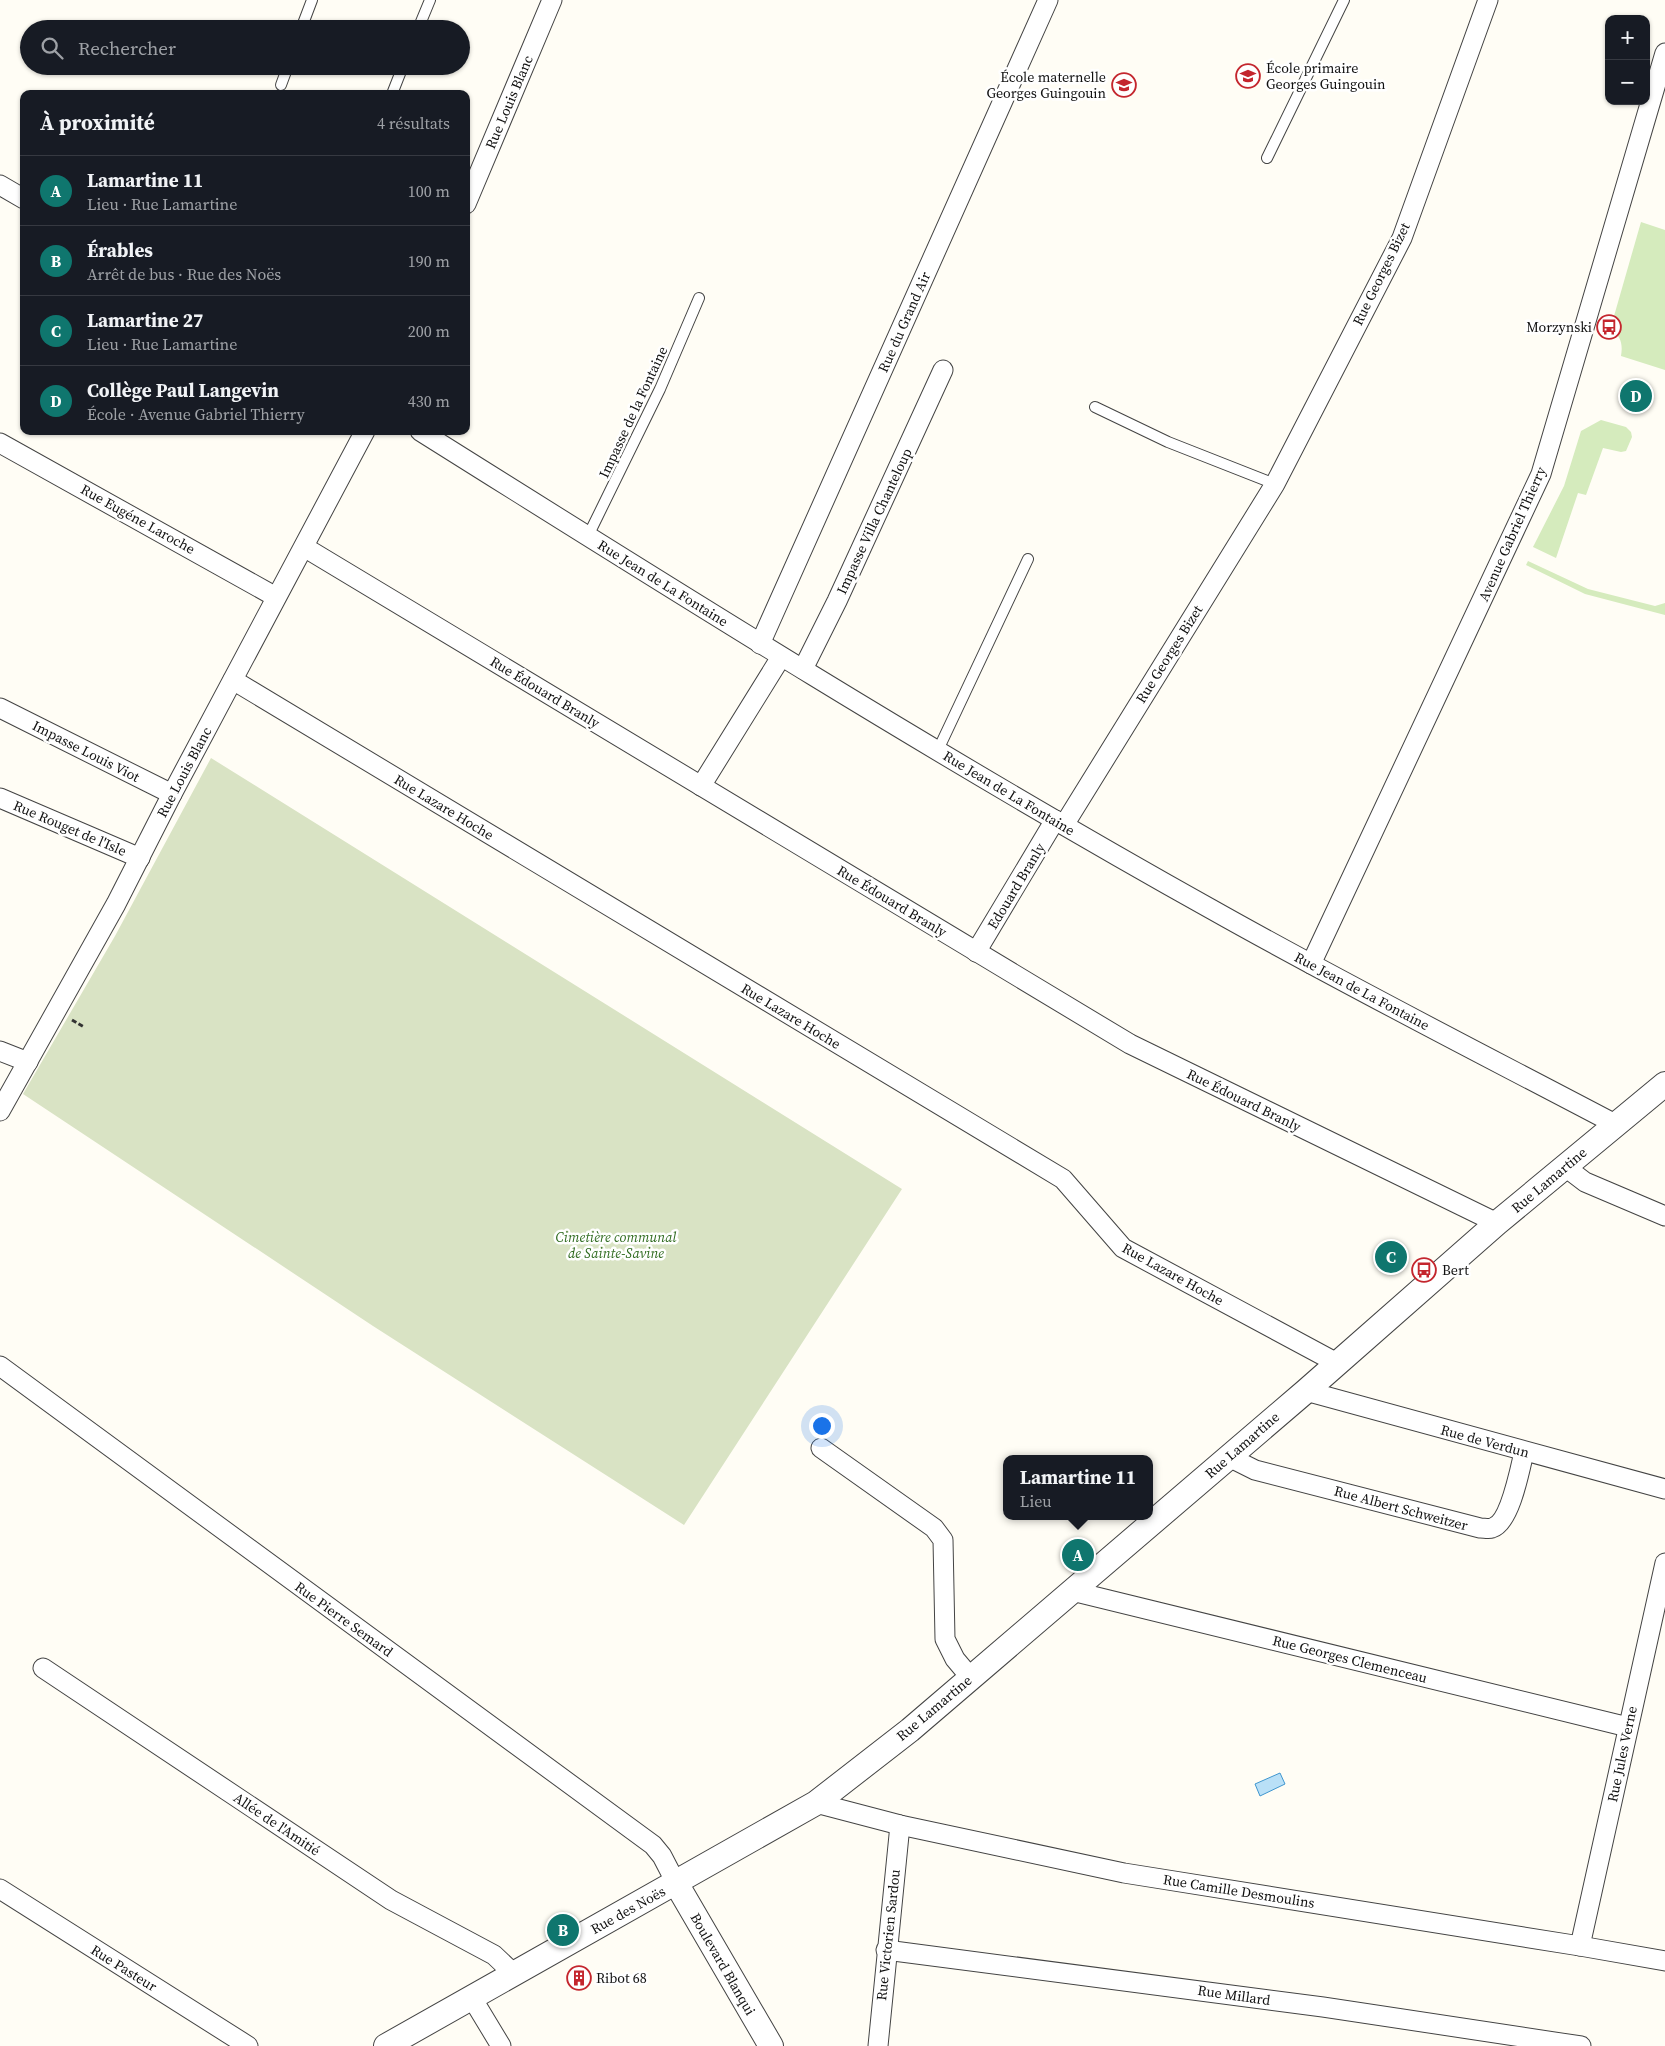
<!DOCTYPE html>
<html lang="fr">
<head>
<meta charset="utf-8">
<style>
	body { margin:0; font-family:"Source Serif 4",serif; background:#20242c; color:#f1f3f6 }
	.controls { position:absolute; right:15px; top:15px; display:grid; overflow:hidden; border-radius:10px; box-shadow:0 1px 4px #0004 }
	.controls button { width:45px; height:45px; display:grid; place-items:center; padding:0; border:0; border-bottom:1px solid #363941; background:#171b24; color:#f1f3f6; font:25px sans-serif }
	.you { position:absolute; left:821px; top:1425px; width:18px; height:18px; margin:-12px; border:4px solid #fff; border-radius:50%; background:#1a73e8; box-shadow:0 0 0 8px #1a73e833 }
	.badge { display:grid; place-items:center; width:32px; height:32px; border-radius:50%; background:#0f766e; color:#fff; font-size:16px; font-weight:700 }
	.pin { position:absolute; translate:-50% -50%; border:2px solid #fff; box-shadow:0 1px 5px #0006 }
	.popup { position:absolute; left:1003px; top:1455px; width:150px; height:65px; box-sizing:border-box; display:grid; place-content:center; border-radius:10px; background:#171b24; filter:drop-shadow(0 1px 4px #0005); font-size:16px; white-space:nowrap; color:#9ea1a6 }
	.popup b { font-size:19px; color:#f1f3f6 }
	.popup::after { content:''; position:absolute; left:50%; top:100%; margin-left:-10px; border:10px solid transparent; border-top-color:#171b24 }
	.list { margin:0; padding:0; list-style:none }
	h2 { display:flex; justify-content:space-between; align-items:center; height:65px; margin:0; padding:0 20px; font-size:21px }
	h2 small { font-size:16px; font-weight:400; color:#9ea1a6 }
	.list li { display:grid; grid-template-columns:32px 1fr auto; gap:15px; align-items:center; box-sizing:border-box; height:70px; padding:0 20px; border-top:1px solid #363941 }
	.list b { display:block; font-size:19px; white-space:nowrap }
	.list p { margin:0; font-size:16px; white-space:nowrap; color:#9ea1a6 }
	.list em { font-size:16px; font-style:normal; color:#9ea1a6 }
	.icon { flex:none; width:28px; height:28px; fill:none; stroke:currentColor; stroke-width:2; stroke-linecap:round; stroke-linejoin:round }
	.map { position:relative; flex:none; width:1665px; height:2046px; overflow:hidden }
	.search { position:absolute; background:#171b24; box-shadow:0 1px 4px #0004; left:20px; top:20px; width:450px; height:55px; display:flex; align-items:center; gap:12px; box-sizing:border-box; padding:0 18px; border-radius:28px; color:#9ea1a6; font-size:19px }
	.panel { position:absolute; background:#171b24; box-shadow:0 1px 4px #0004; left:20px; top:90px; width:450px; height:345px; border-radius:10px }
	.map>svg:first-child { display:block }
	.green { fill:#d5ebbd }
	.cemetery { fill:#d9e3c4 }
	.water { fill:#b9e0f7; stroke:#3f96cf }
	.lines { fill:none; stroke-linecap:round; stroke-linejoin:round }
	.service-casing { stroke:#444; stroke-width:12 }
	.minor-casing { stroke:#444; stroke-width:21 }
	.tertiary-casing { stroke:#444; stroke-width:26 }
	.path { stroke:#333; stroke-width:3; stroke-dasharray:5 2.5; stroke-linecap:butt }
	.service { stroke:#fff; stroke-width:10 }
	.minor { stroke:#fff; stroke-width:19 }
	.tertiary { stroke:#fff; stroke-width:24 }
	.labels { text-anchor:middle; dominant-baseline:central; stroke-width:5; stroke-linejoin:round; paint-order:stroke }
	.poi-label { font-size:14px; fill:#111; stroke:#fff; text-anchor:start }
	.street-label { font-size:14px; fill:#111; stroke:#fff }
	.park-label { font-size:14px; font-style:italic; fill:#2f6b1f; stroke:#fff }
</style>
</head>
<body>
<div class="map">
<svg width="1665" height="2046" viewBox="0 0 1665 2046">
	<rect width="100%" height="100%" fill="#fffdf5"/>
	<!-- green -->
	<g class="green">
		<path d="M1641,222L1665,230V370L1621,356C1623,344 1621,335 1610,330Z"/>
		<path d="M1601,420L1626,427L1631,432L1632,437L1626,451L1621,452L1603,448L1586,495L1578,493L1556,558L1533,547L1564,486L1581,431Z"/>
		<path d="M1528,561L1588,589L1655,606L1665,603V615L1585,594L1526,565Z"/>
	</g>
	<!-- cemetery -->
	<path class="cemetery" d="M211,758L902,1189L684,1525L373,1326L23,1094L115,936Z"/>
	<!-- water -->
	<path class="water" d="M1280,1773L1285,1784L1260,1796L1255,1784Z"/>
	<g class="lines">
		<!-- service casing -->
		<g class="service-casing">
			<g id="service">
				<path d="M301,29L312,0"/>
				<path d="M418,29L430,0"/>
				<path d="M281,85L288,66"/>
				<path d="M392,94L403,66"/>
				<path d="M1267,158L1344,0"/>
				<path d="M1095,407L1168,442L1275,484"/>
				<path d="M588,536L660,389L699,298"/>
				<path d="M938,750L1028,559"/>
			</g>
		</g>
		<!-- minor casing -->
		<g class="minor-casing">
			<g id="minor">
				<path d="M0,185L24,199"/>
				<path d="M466,204L552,0"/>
				<path d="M420,431C681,595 942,759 1211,909C1344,984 1480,1053 1615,1124"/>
				<path d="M0,443L276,597"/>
				<path d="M304,547L1130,1044L1497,1223"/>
				<path d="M760,644L1048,0"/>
				<path d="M803,669L837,601L943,370"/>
				<path d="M233,680L1063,1179L1123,1248L1337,1363"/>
				<path d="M0,708L172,794"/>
				<path d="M701,786L781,657"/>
				<path d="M0,798L140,858"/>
				<path d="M1064,825L1275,484L1402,238L1488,0"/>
				<path d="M976,952L1055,820"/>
				<path d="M1311,964L1541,474L1665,53"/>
				<path d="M0,1051L28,1062"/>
				<path d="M0,1111L116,904L172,794L365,431"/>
				<path d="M1564,1166L1585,1182L1665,1216"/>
				<path d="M0,1366L653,1845L662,1856L676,1883"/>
				<path d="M1306,1391L1665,1489"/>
				<path d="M821,1448L934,1528L943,1540L945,1639L955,1659L971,1678"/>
				<path d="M1229,1457L1255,1470L1480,1528C1484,1528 1489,1529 1492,1528C1510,1523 1520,1469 1524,1452"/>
				<path d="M1072,1591L1628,1727"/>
				<path d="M43,1668L391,1900L494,1955L514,1974"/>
				<path d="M816,1803L900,1825L1124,1873L1580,1946L1665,1961"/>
				<path d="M0,1889L248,2046"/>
				<path d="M1580,1946L1665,1563"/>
				<path d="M886,1950L1323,2007L1581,2046"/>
				<path d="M472,1998L501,2046"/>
				<path d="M878,2046L900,1825"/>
			</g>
		</g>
		<!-- tertiary casing -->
		<g class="tertiary-casing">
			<g id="tertiary">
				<path d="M676,1883L771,2046"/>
				<path d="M386,2046L816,1803L910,1730L1306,1391L1497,1223L1665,1084"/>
			</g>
		</g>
		<!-- path -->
		<path class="path" d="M72,1020L84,1027"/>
		<!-- service -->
		<use href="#service" class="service"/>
		<!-- minor -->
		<use href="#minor" class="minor"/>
		<!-- tertiary -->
		<use href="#tertiary" class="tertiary"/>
	</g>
	<!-- icons -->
	<defs>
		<g id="school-ring" transform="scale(1.25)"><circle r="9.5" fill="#fff" stroke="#c4262e" stroke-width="1.5"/><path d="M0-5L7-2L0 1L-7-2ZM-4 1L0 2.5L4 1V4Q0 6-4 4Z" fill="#c4262e"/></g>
		<g id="bus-ring" transform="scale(1.25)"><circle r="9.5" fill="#fff" stroke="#c4262e" stroke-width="1.5"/><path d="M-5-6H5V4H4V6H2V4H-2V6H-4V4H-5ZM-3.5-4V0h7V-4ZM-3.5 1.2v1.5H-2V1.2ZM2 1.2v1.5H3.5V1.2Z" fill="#c4262e"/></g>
		<g id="building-ring" transform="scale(1.25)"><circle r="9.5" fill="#fff" stroke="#c4262e" stroke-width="1.5"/><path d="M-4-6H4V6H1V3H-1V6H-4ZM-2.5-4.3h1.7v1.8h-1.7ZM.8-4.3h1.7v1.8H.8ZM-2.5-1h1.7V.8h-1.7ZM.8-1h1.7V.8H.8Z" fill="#c4262e"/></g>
	</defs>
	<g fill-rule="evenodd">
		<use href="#school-ring" x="1248" y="76"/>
		<use href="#school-ring" x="1124" y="85"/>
		<use href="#bus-ring" x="1609" y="327"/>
		<use href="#bus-ring" x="1424" y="1270"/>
		<use href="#building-ring" x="579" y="1978"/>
	</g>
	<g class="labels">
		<!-- poi labels -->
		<g class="poi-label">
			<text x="1266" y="68">École primaire<tspan x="1266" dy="16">Georges Guingouin</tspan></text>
			<text x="1106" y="77" text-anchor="end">École maternelle<tspan x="1106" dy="16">Georges Guingouin</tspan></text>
			<text x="1592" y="327" text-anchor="end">Morzynski</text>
			<text x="1442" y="1270">Bert</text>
			<text x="596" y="1978">Ribot 68</text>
		</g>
		<!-- street labels -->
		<g class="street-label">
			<text transform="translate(509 102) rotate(-67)">Rue Louis Blanc</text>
			<text transform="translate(1381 274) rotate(-64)">Rue Georges Bizet</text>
			<text transform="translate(904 322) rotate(-66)">Rue du Grand Air</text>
			<text transform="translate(633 412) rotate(-65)">Impasse de la Fontaine</text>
			<text transform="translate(138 519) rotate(29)">Rue Eugéne Laroche</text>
			<text transform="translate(874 521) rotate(-65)">Impasse Villa Chanteloup</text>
			<text transform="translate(1512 534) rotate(-66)">Avenue Gabriel Thierry</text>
			<text transform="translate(663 583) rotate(32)">Rue Jean de La Fontaine</text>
			<text transform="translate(1169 654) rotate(-58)">Rue Georges Bizet</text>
			<text transform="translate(545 692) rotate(31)">Rue Édouard Branly</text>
			<text transform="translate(86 751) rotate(27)">Impasse Louis Viot</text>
			<text transform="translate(184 772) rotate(-62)">Rue Louis Blanc</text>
			<text transform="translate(1009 793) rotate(31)">Rue Jean de La Fontaine</text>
			<text transform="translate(444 807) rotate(31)">Rue Lazare Hoche</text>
			<text transform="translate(70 828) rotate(23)">Rue Rouget de l'Isle</text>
			<text transform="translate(1016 886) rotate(-59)">Edouard Branly</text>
			<text transform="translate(892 901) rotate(31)">Rue Édouard Branly</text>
			<text transform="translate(1362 991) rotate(28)">Rue Jean de La Fontaine</text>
			<text transform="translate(791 1016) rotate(31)">Rue Lazare Hoche</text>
			<text transform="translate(1244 1100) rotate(26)">Rue Édouard Branly</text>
			<text transform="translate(1549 1180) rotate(-40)">Rue Lamartine</text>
			<text transform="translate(1173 1274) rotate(29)">Rue Lazare Hoche</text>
			<text transform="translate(1485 1441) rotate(15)">Rue de Verdun</text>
			<text transform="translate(1242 1445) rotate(-41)">Rue Lamartine</text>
			<text transform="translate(1401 1508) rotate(15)">Rue Albert Schweitzer</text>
			<text transform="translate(344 1619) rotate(36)">Rue Pierre Semard</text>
			<text transform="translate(1350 1659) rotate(14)">Rue Georges Clemenceau</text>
			<text transform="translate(934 1708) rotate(-40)">Rue Lamartine</text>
			<text transform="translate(1622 1754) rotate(-78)">Rue Jules Verne</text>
			<text transform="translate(277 1824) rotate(34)">Allée de l'Amitié</text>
			<text transform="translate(1239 1891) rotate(9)">Rue Camille Desmoulins</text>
			<text transform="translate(628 1910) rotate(-29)">Rue des Noës</text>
			<text transform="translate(888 1935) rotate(-84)">Rue Victorien Sardou</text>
			<text transform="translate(723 1964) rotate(60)">Boulevard Blanqui</text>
			<text transform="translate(124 1968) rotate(32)">Rue Pasteur</text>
			<text transform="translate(1234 1995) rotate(8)">Rue Millard</text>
		</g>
		<!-- park labels -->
		<g class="park-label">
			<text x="616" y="1237">Cimetière communal<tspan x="616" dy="16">de Sainte-Savine</tspan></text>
		</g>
	</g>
</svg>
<div class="controls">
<button>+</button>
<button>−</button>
</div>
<div class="you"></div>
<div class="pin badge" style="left:1078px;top:1555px">A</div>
<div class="popup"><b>Lamartine 11</b>Lieu</div>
<div class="pin badge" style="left:563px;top:1930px">B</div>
<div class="pin badge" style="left:1391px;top:1257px">C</div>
<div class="pin badge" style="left:1636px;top:396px">D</div>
<div class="search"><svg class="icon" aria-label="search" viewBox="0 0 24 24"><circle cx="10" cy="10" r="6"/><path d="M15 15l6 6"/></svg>Rechercher</div>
<section class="panel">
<h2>À proximité<small>4 résultats</small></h2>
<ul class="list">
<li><span class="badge">A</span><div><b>Lamartine 11</b><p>Lieu · Rue Lamartine</p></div><em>100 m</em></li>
<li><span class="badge">B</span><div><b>Érables</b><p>Arrêt de bus · Rue des Noës</p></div><em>190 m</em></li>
<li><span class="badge">C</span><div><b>Lamartine 27</b><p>Lieu · Rue Lamartine</p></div><em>200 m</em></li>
<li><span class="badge">D</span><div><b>Collège Paul Langevin</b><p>École · Avenue Gabriel Thierry</p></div><em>430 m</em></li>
</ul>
</section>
</div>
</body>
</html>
